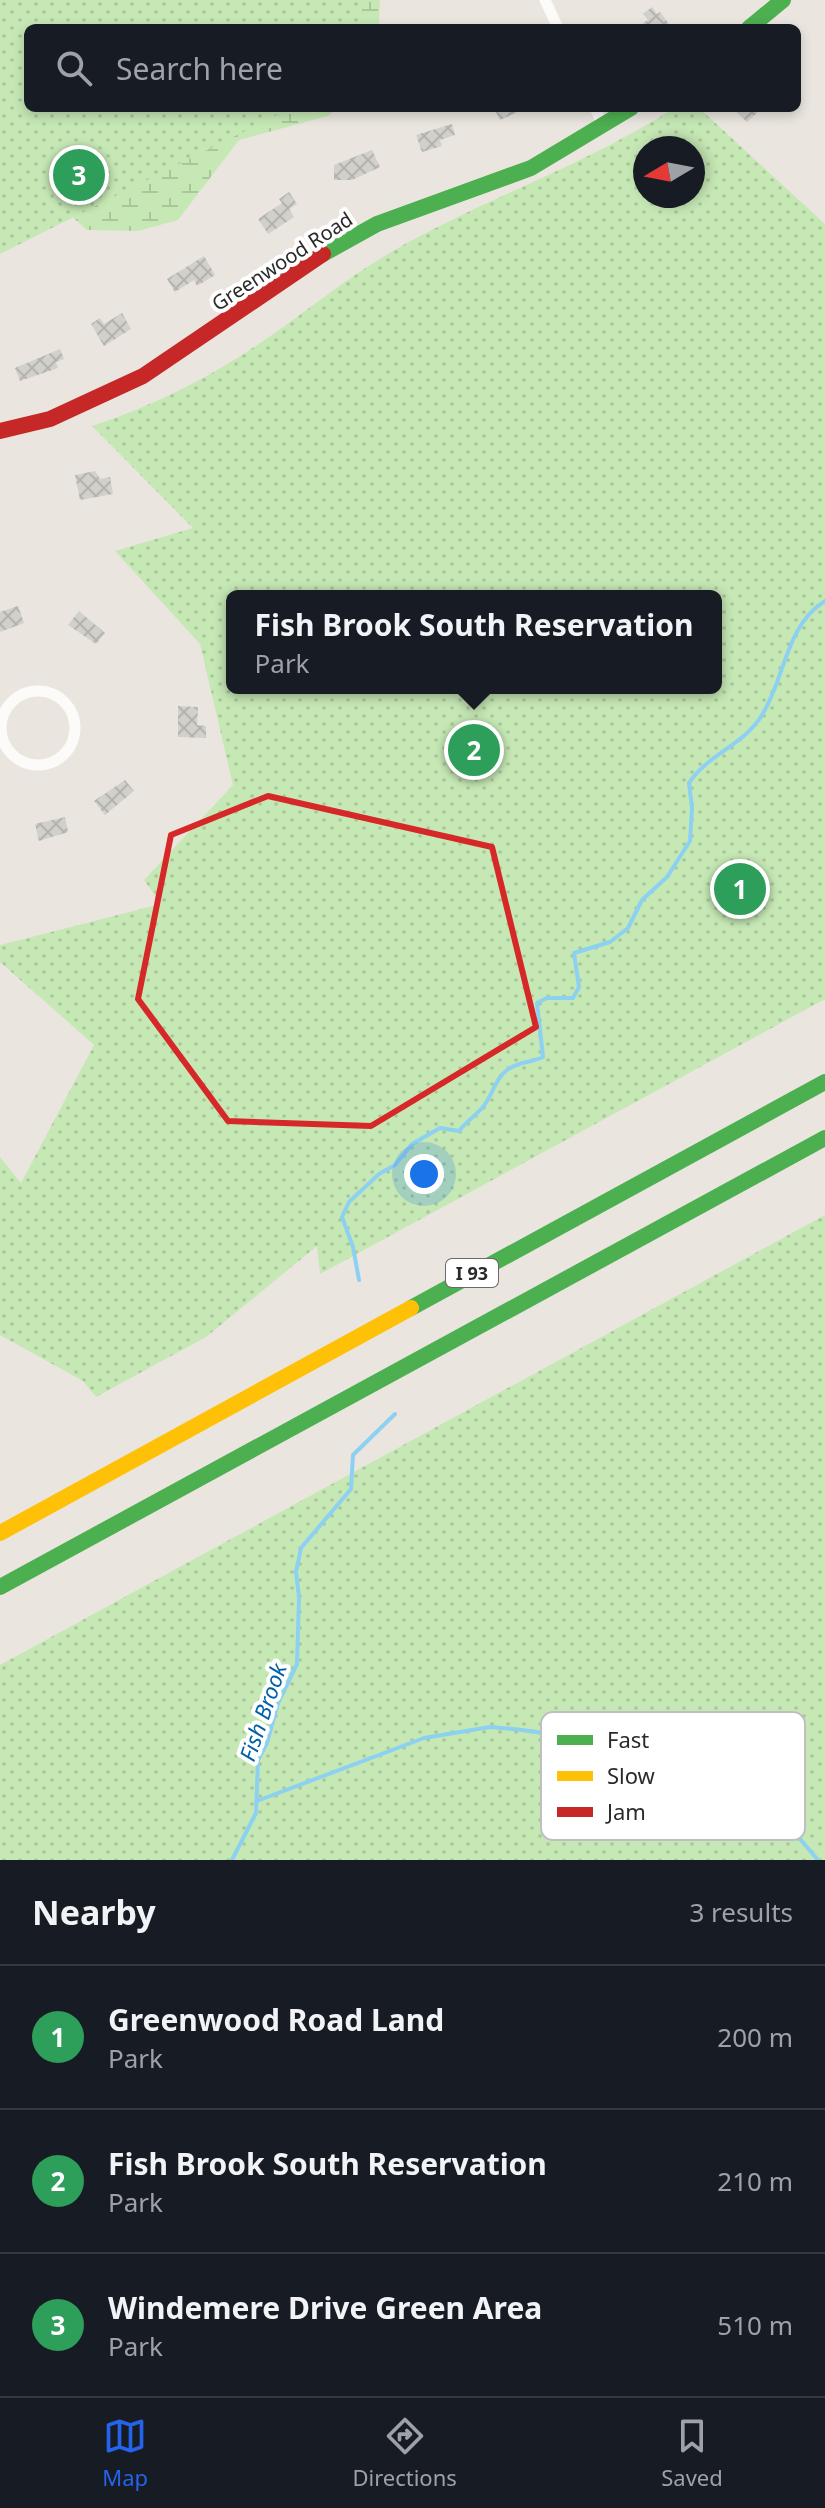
<!DOCTYPE html>
<html lang="en">
<head>
<meta charset="utf-8">
<style>
	body { margin:0; font-family:"Noto Sans",sans-serif; background:#20242c; color:#f1f3f6 }
	.compass { position:absolute; left:633px; top:136px; width:72px; height:72px; border-radius:50%; background:#171b24; box-shadow:0 4px 12px #0003; rotate:260deg }
	.you { position:absolute; left:424px; top:1174px; width:28px; height:28px; margin:-20px; border:6px solid #fff; border-radius:50%; background:#1a73e8; box-shadow:0 0 0 12px #1a73e833 }
	.badge { display:grid; place-items:center; width:52px; height:52px; border-radius:50%; background:#2563eb; color:#fff; font-size:26px; font-weight:700 }
	.pin { position:absolute; translate:-50% -50%; border:4px solid #fff; box-shadow:0 2px 8px #0006 }
	.popup { position:absolute; left:226px; top:590px; width:496px; height:104px; box-sizing:border-box; display:grid; place-content:center; border-radius:12px; background:#171b24; filter:drop-shadow(0 2px 6px #0005); font-size:26px; white-space:nowrap; color:#9ea1a6 }
	.popup b { font-size:30px; color:#f1f3f6 }
	.popup::after { content:''; position:absolute; left:50%; top:100%; margin-left:-16px; border:16px solid transparent; border-top-color:#171b24 }
	.list { margin:0; padding:0; list-style:none }
	h2 { display:flex; justify-content:space-between; align-items:center; height:104px; margin:0; padding:0 32px; font-size:34px }
	h2 small { font-size:26px; font-weight:400; color:#9ea1a6 }
	.list li { display:grid; grid-template-columns:52px 1fr auto; gap:24px; align-items:center; box-sizing:border-box; height:144px; padding:0 32px; border-top:2px solid #363941 }
	.list b { display:block; font-size:30px; white-space:nowrap }
	.list p { margin:0; font-size:26px; white-space:nowrap; color:#9ea1a6 }
	.list em { font-size:26px; font-style:normal; color:#9ea1a6 }
	.icon { flex:none; width:44px; height:44px; fill:none; stroke:currentColor; stroke-width:2; stroke-linecap:round; stroke-linejoin:round }
	.map { position:relative; flex:none; width:825px; height:1860px; overflow:hidden }
	.search { position:absolute; background:#171b24; box-shadow:0 4px 12px #0003; left:24px; right:24px; top:24px; height:88px; display:flex; align-items:center; gap:20px; box-sizing:border-box; padding:0 28px; border-radius:12px; color:#9ea1a6; font-size:30px }
	.sheet { height:536px; background:#171b24 }
	nav { display:flex; justify-content:space-around; align-items:center; box-sizing:border-box; height:112px; border-top:2px solid #363941; background:#171b24; font-size:22px; color:#9ea1a6 }
	nav a { display:grid; justify-items:center; gap:4px }
	nav .on { color:#2563eb }
	.map>svg:first-child { display:block }
	.wetland { fill:url(#wetland-marsh) }
	.park { fill:url(#park-dots); fill-rule:evenodd }
	.lines { fill:none; stroke-linecap:round; stroke-linejoin:round }
	.stream { stroke:#8cd0f2; stroke-width:4 }
	.building { fill:url(#building-cross-hatch) }
	.street { stroke:#fcfbfa; stroke-width:11 }
	.fast { stroke:#4caf50; stroke-width:16 }
	.slow { stroke:#ffc107; stroke-width:16 }
	.jam { stroke:#c62828; stroke-width:16 }
	.marked { fill:none; stroke:#d62828; stroke-width:6; stroke-linejoin:round }
	.labels { text-anchor:middle; dominant-baseline:central; stroke-width:8; stroke-linejoin:round; paint-order:stroke }
	.shield { fill:#fff; stroke:#6a6a6a; stroke-width:2 }
	.shield-label { font-size:18px; font-weight:bold; fill:#2a2a2a }
	.street-label { font-size:20px; fill:#2a2a2a; stroke:#fff }
	.water-label { font-size:22px; font-style:italic; fill:#0161a8; stroke:#fff }
	.key { fill:#fff; stroke:#bfbfbf; stroke-width:2 }
	.key-label { font-size:22px; fill:#2a2a2a }
</style>
</head>
<body>
<div class="map">
<svg width="825" height="1860" viewBox="0 0 825 1860">
	<defs>
		<pattern id="wetland-marsh" width="20" height="14" patternUnits="userSpaceOnUse" patternTransform="scale(2)"><rect width="20" height="14" fill="#c6e8b5"/><path d="M1 5h8M5 5V1M11 12h8M15 12V8" fill="none" stroke="#aac79c"/></pattern>
		<pattern id="park-dots" width="8" height="8" patternUnits="userSpaceOnUse" patternTransform="scale(2)"><rect width="8" height="8" fill="#c6e8b5"/><path d="M2 2h.1M6 6h.1" fill="none" stroke="#aac79c" stroke-width="1.8" stroke-linecap="round"/></pattern>
		<pattern id="building-cross-hatch" width="8" height="8" patternUnits="userSpaceOnUse" patternTransform="scale(2)"><rect width="8" height="8" fill="#d2d0cb"/><path d="M0 0l8 8M0 8l8-8" fill="none" stroke="#b4b3ae"/></pattern>
	</defs>
	<rect width="100%" height="100%" fill="#eae6df"/>
	<!-- wetland -->
	<path class="wetland" d="M0,0H380L379,24V28H28V108H337L328,116L239,140L178,220L138,231L87,230L58,204L47,188Z"/>
	<!-- park -->
	<g class="park">
		<path d="M0,0H357L370,28H28V108H291L0,254Z"/>
		<path d="M674,108H699L825,224V999L320,1274L317,1246L206,1337L96,1397L83,1381L0,1335V1157L21,1183L94,1045L0,962V945L161,904L144,880L233,785L200,644L115,551L193,528L92,426C154,406 213,376 266,339C307,311 344,280 386,255C479,200 583,167 674,108ZM645,148H693V196H645ZM232,596H716V688H232Z"/>
		<path d="M825,1215V1860H0V1665Z"/>
	</g>
	<g class="lines">
		<!-- stream -->
		<g class="stream">
			<path d="M359,1280L353,1247L342,1217L349,1202L379,1174L395,1165L412,1144L440,1128L459,1131C466,1122 475,1116 482,1108C493,1096 494,1080 507,1070C519,1061 531,1063 543,1057L537,1003L547,998H573L579,987L574,953L610,942L628,928L642,900L667,877L690,841L692,808L689,783C708,754 744,745 762,715C785,679 785,626 825,601"/>
			<path d="M257,1801L424,1738L490,1727L514,1729L537,1732L588,1747L610,1748L650,1764L692,1791L738,1808L801,1840L818,1860"/>
			<path d="M232,1860L256,1813L258,1760L267,1743L278,1703L297,1664L299,1597L296,1572L301,1548L351,1489L353,1455L395,1414"/>
		</g>
	</g>
	<!-- building -->
	<g class="building">
		<path d="M652,7L657,14L660,12L672,28H636L648,20L643,14Z"/>
		<path d="M494,108H526L500,120Z"/>
		<path d="M733,108H762L747,122Z"/>
		<path d="M452,124L455,135L440,140L442,146L422,152L416,135Z"/>
		<path d="M372,150L380,167L352,180H334V165Z"/>
		<path d="M289,192L297,204L289,209L294,217L268,234L258,219L282,203L279,199Z"/>
		<path d="M204,256L215,275L197,286L194,280L175,292L167,279Z"/>
		<path d="M122,313L131,329L104,346L91,324L100,318L104,324Z"/>
		<path d="M60,349L64,359L56,362L58,368L20,381L15,368Z"/>
		<path d="M95,471L100,479L110,477L113,494L80,500L75,475Z"/>
		<path d="M18,606L24,623L0,632V612Z"/>
		<path d="M79,611L105,633L96,644L68,625Z"/>
		<path d="M178,706L198,707L197,725L206,726V738L178,737Z"/>
		<path d="M125,780L134,791L105,815L94,801Z"/>
		<path d="M65,817L68,832L39,841L35,824Z"/>
	</g>
	<g class="lines">
		<!-- street -->
		<g class="street">
			<path d="M545,0L558,28"/>
			<path d="M595,108L604,127"/>
			<circle cx="38" cy="728" r="37"/>
		</g>
		<!-- fast -->
		<g class="fast">
			<path d="M749,28L783,0"/>
			<path d="M323,254L377,224L531,168L631,108"/>
			<path d="M411,1308L825,1082"/>
			<path d="M0,1587L825,1138"/>
		</g>
		<!-- slow -->
		<path class="slow" d="M0,1533L411,1308"/>
		<!-- jam -->
		<path class="jam" d="M0,431L50,419L143,376L323,254"/>
	</g>
	<!-- marked area -->
	<path class="marked" d="M268,796L492,847L536,1027L371,1126L228,1121L138,999L171,835Z"/>
	<g class="labels">
		<!-- shield labels -->
		<rect class="shield" x="446" y="1259" width="52" height="28" rx="6"/>
		<g class="shield-label">
			<text x="472" y="1273">I 93</text>
		</g>
		<!-- street labels -->
		<g class="street-label">
			<text transform="translate(282 261) rotate(-33)">Greenwood Road</text>
		</g>
		<!-- water labels -->
		<g class="water-label">
			<text transform="translate(262 1712) rotate(-71)">Fish Brook</text>
		</g>
	</g>
	<!-- legend -->
	<rect x="541" y="1712" width="264" height="128" rx="12" class="key"/>
	<rect x="557" y="1735" width="36" height="10" fill="#4caf50"/>
	<rect x="557" y="1771" width="36" height="10" fill="#ffc107"/>
	<rect x="557" y="1807" width="36" height="10" fill="#c62828"/>
	<g class="key-label">
		<text x="607" y="1748">Fast</text>
		<text x="607" y="1784">Slow</text>
		<text x="607" y="1820">Jam</text>
	</g>
</svg>
<svg class="compass" viewBox="-18 -18 36 36"><path d="M0-13l5 13h-10z" fill="#e53935"/><path d="M0 13l5-13h-10z" fill="#9ea1a6"/></svg>
<div class="you"></div>
<div class="pin badge" style="left:740px;top:889px;background:#2e9e5b">1</div>
<div class="pin badge" style="left:474px;top:750px;background:#2e9e5b">2</div>
<div class="popup"><b>Fish Brook South Reservation</b>Park</div>
<div class="pin badge" style="left:79px;top:175px;background:#2e9e5b">3</div>
<div class="search"><svg class="icon" aria-label="search" viewBox="0 0 24 24"><circle cx="10" cy="10" r="6"/><path d="M15 15l6 6"/></svg>Search here</div>
</div>
<section class="sheet">
<h2>Nearby<small>3 results</small></h2>
<ul class="list">
<li><span class="badge" style="background:#2e9e5b">1</span><div><b>Greenwood Road Land</b><p>Park</p></div><em>200 m</em></li>
<li><span class="badge" style="background:#2e9e5b">2</span><div><b>Fish Brook South Reservation</b><p>Park</p></div><em>210 m</em></li>
<li><span class="badge" style="background:#2e9e5b">3</span><div><b>Windemere Drive Green Area</b><p>Park</p></div><em>510 m</em></li>
</ul>
</section>
<nav>
<a class="on"><svg class="icon" aria-label="map" viewBox="0 0 24 24"><path d="M3 6l6-2 6 2 6-2v14l-6 2-6-2-6 2zM9 4v14M15 6v14"/></svg>Map</a>
<a><svg class="icon" aria-label="directions" viewBox="0 0 24 24"><path d="M12 3l9 9-9 9-9-9zM9 14v-3h6M13 9l2 2-2 2"/></svg>Directions</a>
<a><svg class="icon" aria-label="saved" viewBox="0 0 24 24"><path d="M7 4h10v16l-5-4-5 4z"/></svg>Saved</a>
</nav>
</body>
</html>
